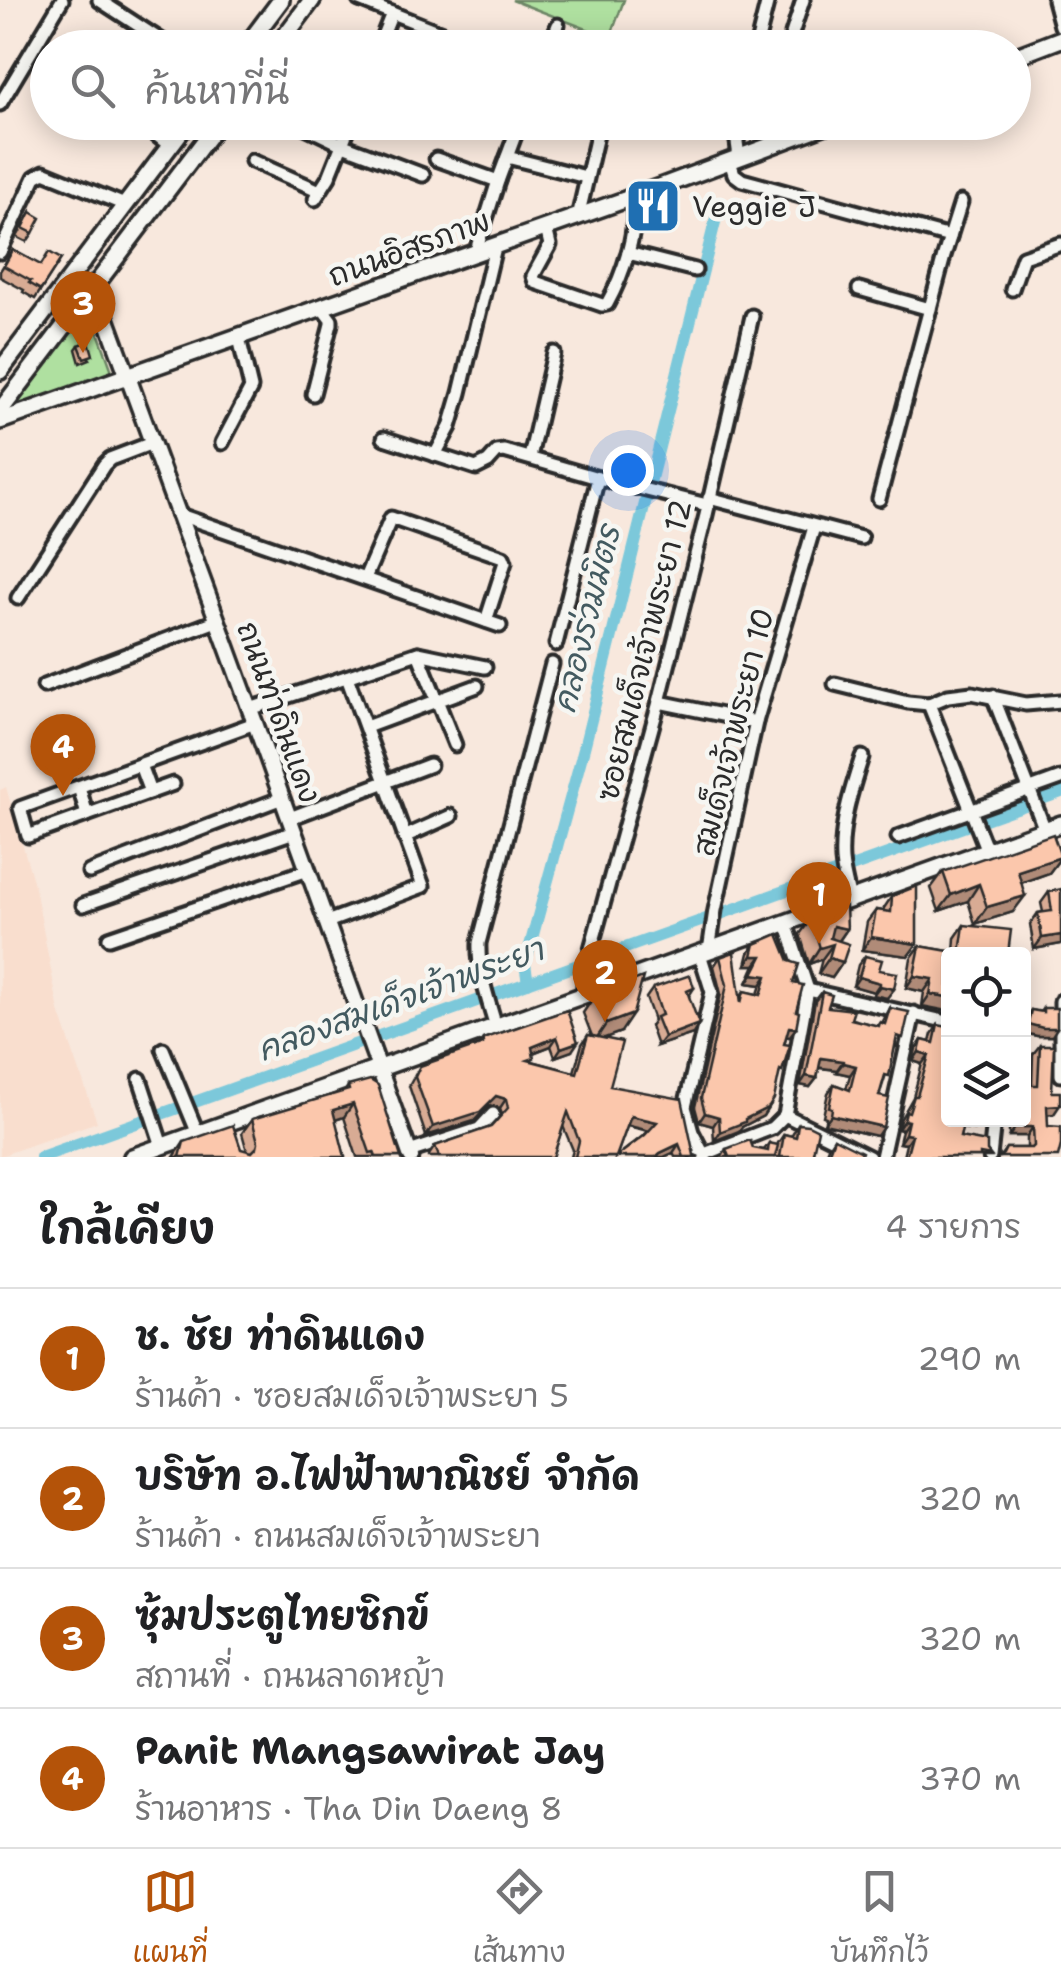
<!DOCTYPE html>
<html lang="th">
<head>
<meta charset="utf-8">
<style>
	body { margin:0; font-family:"Shantell Sans","Playpen Sans Thai",sans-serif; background:#f2f2f2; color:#202124 }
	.controls { position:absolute; right:30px; bottom:30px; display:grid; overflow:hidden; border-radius:10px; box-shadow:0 5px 25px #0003 }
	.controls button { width:90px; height:90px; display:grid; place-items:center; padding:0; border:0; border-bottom:2px solid #e0e0e0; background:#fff; color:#202124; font:50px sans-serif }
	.you { position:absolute; left:628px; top:470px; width:35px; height:35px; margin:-25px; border:8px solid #fff; border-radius:50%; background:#1a73e8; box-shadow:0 0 0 15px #1a73e833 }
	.badge { display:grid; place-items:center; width:65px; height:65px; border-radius:50%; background:#b45309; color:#fff; font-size:32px; font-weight:700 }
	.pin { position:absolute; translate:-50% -82px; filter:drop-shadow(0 2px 5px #0008) }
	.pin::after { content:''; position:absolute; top:52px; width:35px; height:30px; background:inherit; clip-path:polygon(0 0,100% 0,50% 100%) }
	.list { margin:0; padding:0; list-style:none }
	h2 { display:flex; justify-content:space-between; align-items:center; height:130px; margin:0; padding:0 40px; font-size:42px }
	h2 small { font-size:32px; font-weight:400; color:#757577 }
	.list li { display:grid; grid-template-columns:65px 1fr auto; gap:30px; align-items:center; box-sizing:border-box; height:140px; padding:0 40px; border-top:2px solid #e0e0e0 }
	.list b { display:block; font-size:38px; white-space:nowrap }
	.list p { margin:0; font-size:32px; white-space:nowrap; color:#757577 }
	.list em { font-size:32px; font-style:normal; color:#757577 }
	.icon { flex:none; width:55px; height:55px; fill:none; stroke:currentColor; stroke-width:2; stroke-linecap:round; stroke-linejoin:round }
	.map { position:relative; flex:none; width:1061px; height:1157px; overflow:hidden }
	.search { position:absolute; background:#fff; box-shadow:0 5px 25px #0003; left:30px; right:30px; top:30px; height:110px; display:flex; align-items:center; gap:25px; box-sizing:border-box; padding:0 35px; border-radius:55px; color:#757577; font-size:38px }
	.sheet { height:690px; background:#fff }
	nav { display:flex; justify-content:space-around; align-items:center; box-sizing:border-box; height:140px; border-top:2px solid #e0e0e0; background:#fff; font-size:28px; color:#757577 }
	nav a { display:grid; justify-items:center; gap:5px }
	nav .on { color:#b45309 }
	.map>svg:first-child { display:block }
	.built { fill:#f9dece }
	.green { fill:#afe0a0; stroke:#6d8666; stroke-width:2.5 }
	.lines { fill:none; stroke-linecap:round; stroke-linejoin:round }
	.canal { stroke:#7bc8da; stroke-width:12 }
	.minor-casing { stroke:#2b2b2b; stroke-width:19 }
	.tertiary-casing { stroke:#2b2b2b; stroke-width:21 }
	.secondary-casing { stroke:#2b2b2b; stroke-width:22 }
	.minor { stroke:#f6f6f2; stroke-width:11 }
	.tertiary { stroke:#f6f6f2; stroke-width:14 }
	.secondary { stroke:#f6f6f2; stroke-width:15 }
	.wall { fill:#d8ab94; stroke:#2b2b2b; stroke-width:2.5; fill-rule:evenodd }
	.shaded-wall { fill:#b08b78; stroke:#2b2b2b; stroke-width:2.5 }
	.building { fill:#fbc7ac; stroke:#2b2b2b; stroke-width:2.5; fill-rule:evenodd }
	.labels { text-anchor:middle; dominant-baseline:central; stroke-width:9; stroke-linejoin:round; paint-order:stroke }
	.poi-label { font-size:30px; fill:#2b2b2b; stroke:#f6f6f2; text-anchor:start }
	.street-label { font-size:30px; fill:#2b2b2b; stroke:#f6f6f2 }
	.water-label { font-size:32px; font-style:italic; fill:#435a60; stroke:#f6f6f2 }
</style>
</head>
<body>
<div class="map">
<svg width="1061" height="1157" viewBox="0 0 1061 1157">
	<rect width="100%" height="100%" fill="#f8e8dd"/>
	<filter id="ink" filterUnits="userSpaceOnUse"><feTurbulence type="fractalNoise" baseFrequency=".01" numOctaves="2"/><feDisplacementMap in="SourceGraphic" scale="20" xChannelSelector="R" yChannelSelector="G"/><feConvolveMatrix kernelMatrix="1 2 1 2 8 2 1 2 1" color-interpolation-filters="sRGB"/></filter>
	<g filter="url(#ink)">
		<!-- built -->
		<path class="built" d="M6,787L35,888L59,1011L97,1122L0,1156V790Z"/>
		<!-- green -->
		<g class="green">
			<path d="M512,0H624L610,38Z"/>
			<path d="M83,316H87L95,324L112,371L108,376L16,406L17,401L78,319Z"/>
		</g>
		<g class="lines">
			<!-- canal -->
			<g class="canal">
				<path d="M528,983L525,964L584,748L718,210"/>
				<path d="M41,1157L1061,792"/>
			</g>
			<!-- minor casing -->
			<g class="minor-casing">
				<g id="minor">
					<path d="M99,0L173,48"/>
					<path d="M359,0L480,48"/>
					<path d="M1054,0L1061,26"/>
					<path d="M792,34L803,0"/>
					<path d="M378,48L392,13"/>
					<path d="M549,48L558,25"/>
					<path d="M623,48L628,43L646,48"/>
					<path d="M756,48L768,0"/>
					<path d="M0,104L62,0"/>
					<path d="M140,122L170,146"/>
					<path d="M295,122L343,145L423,175"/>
					<path d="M507,157L586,177"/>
					<path d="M739,157L737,142L740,122"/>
					<path d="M436,159L498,181"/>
					<path d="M252,161L320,191"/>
					<path d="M730,161L734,174L742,180L950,237"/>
					<path d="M315,199L329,177L351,122"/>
					<path d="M578,217L600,122"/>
					<path d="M546,228L550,245L533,276L535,282L602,305L607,304C621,279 642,226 630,198"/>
					<path d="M0,252L35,177L44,172L125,205"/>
					<path d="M628,253L695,270"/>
					<path d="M475,254L498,181L520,122"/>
					<path d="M859,289L930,309"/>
					<path d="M1012,289L1023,257L1061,244"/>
					<path d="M313,394L331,324V320L322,308"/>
					<path d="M384,438L476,468L488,462L497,452L504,451L598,478L707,505"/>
					<path d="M222,443L251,388L239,338"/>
					<path d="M435,455L450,427L460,393L495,247"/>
					<path d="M530,457L554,353"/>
					<path d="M709,498L861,538"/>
					<path d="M879,499L944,256L961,202"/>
					<path d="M177,514L500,626"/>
					<path d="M365,578L391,518L503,557L505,562L486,621"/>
					<path d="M18,598L104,465L110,459L152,443"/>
					<path d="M556,644L598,478"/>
					<path d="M418,653L455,745"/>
					<path d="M835,684L908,702L929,704L948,696L972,693L1026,704L1061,701"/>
					<path d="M44,686L216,621"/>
					<path d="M993,696L1045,830"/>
					<path d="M659,702L756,722"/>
					<path d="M929,704L987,851"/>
					<path d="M250,709L418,653L485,667"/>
					<path d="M366,727L477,686"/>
					<path d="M140,765L150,792"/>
					<path d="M173,784L28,836L20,808L255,723"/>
					<path d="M79,787L87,815"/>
					<path d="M290,818L430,765"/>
					<path d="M404,837L451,816"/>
					<path d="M898,837L1061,778"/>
					<path d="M89,872L282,798"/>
					<path d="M850,900C847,887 843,873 842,860C840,825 851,791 862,757"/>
					<path d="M83,905L294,832"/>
					<path d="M327,922L423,886L347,677"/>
					<path d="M109,938L308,870"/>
					<path d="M709,951L715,910L756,722L814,527"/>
					<path d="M700,954L712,992L685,1107L692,1132L705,1157"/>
					<path d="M808,990L948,1022"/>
					<path d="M583,996L585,974L592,945L659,702L706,515L752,316"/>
					<path d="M1061,1001V1075"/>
					<path d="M496,1027C488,999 478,973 479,943L552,664"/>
					<path d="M163,1049L198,1134"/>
					<path d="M140,1079L162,1146"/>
					<path d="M785,1115L869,1157"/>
					<path d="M409,1152L479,1129L493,1114"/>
					<path d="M697,1157L772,1128L785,1115L808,990L786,923"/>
					<path d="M882,1157L914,1013"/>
					<path d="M990,1157L994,1120"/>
				</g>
			</g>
			<!-- tertiary casing -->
			<g class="tertiary-casing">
				<path id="tertiary" d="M95,287L255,723L411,1157"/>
			</g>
			<!-- secondary casing -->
			<g class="secondary-casing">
				<g id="secondary">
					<path d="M245,48L281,0"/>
					<path d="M276,48L312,0"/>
					<path d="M1014,57L1061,39"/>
					<path d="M0,371L188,122"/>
					<path d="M0,411L219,122"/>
					<path d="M0,421L630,198L834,122"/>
					<path d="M132,1157L1061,824"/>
				</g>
			</g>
			<!-- minor -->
			<use href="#minor" class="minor"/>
			<!-- tertiary -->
			<use href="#tertiary" class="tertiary"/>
			<!-- secondary -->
			<use href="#secondary" class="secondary"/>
		</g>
		<!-- wall -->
		<g class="wall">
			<path d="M31,212L33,233L27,242L17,237Z"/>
			<path d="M13,250L40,265L61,259L35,299L23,292L24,290L0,277V271Z"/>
			<path d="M79,345L90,359L80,363L76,349Z"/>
			<path d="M1061,857L1049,873L1021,883L1013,912L975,924L968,901L939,911L931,888L943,872Z"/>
			<path d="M1049,892L1061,944L1034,949L1030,924L1038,913L1043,912L1041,903Z"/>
			<path d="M892,896L917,944L908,956L862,950L867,922L876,910L883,911L884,908Z"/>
			<path d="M811,919L847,929L839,941L843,962L832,978L818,974L822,959L809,964L800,934Z"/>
			<path d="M964,925L1008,954H948V1011L922,1006L924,992L906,988L911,958L920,946L954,952L955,938Z"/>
			<path d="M755,944L793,983L796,1011V1028L789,1037L786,1036L779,1075L763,1116L742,1127L739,1131L714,1141L713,1126L699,1122L695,1107L721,994L714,966L720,957L740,997L744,991L758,994L761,985L747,983L755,965H746L749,953Z"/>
			<path d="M865,956L879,970L887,998L873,995L874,992L853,986L858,965Z"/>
			<path d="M653,988H694L689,996L693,1034L657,1046L650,1026L654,1020L646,998Z"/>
			<path d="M822,992L828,1007L851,1019L877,1026L880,1022L882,1023L890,1008L897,1047L895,1046L879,1096L883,1127L877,1136L824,1124L826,1117L823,1116L828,1093L834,1084L846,1089L850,1075L836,1072L837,1070L819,1068L817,1078L810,1087L800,1085L815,1001Z"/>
			<path d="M595,995L621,1032L604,1038L610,1086L694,1155L699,1157H675L673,1153L664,1157H571L573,1150L563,1126L553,1157H429V1155L435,1146L491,1127L502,1116L500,1108L489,1105L474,1121L426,1136L409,1086L420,1066L478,1046L483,1039L567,1010L572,1051L555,1057L551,1046L533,1053L532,1061L574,1072L582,1044L588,1035L592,1036L583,1013ZM627,1126L649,1131L616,1157Z"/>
			<path d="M1043,1008L1052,1036H1037L1024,1033L1025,1018L1031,1010L1040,1012Z"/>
			<path d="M938,1025L973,1129L962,1128L960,1137L987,1151L991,1157H903L906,1144L899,1143L902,1130L898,1129L900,1120L913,1097L922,1064L913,1061L916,1049L922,1040L930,1042L932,1034Z"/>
			<path d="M1040,1045L1052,1092L1054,1114H1047L1048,1126L1061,1145L1001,1155L1006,1148H1027V1136H1009V1121L1010,1120H1024L1032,1085L1033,1054Z"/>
			<path d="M348,1086L401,1157H357L344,1117L335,1120L345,1157H174L184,1142L247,1151L242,1133L252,1119L345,1091Z"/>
			<path d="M798,1124L812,1157H775L778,1143L784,1134L791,1136Z"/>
			<path d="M834,1138L860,1157H824L828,1147Z"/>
			<path d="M769,1143L775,1157H721L726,1149L753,1148L764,1150Z"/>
		</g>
		<!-- shaded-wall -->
		<g class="shaded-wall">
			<path d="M1061,857L1049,873L1006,888L1018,871Z"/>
			<path d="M979,884L968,901L939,911L951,895Z"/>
			<path d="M1025,896L1013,912L975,924L987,907Z"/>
			<path d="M833,926L847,929L836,945L833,944L822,959L809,964Z"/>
			<path d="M1061,935V944L1034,949L1042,938Z"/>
			<path d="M871,937L917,944L908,956L862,950Z"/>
			<path d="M752,956H762L755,965H746Z"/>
			<path d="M829,958L843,962L832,978L818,974Z"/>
			<path d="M753,974L767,976L761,985L747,983Z"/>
			<path d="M914,976L933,979L924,992L906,988Z"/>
			<path d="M859,977L880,983L874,992L853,986Z"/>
			<path d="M880,986L894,989L887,998L873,995Z"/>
			<path d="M930,994L948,997V1011L922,1006Z"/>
			<path d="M633,1014L621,1032L594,1042L606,1024Z"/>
			<path d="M699,1024L693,1034L657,1046L664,1037Z"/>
			<path d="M1028,1024L1057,1028L1052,1036H1037L1024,1033Z"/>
			<path d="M789,1027L796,1028L789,1037L782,1036Z"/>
			<path d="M557,1037L551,1046L525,1056L532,1047Z"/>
			<path d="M578,1042L572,1051L555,1057L561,1048Z"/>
			<path d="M919,1052L929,1055L922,1064L913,1061Z"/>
			<path d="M821,1058L843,1061L837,1070L815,1067Z"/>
			<path d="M843,1063L856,1066L850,1075L836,1072Z"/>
			<path d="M806,1076L817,1078L810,1087L800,1085Z"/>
			<path d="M496,1096L506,1099L500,1108L489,1105L474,1121L426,1136L433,1127Z"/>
			<path d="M353,1104L344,1117L323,1124L333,1110Z"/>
			<path d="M1060,1105L1054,1114L1041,1115L1047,1106Z"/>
			<path d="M769,1107L763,1116L742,1127L739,1131L714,1141L720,1132Z"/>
			<path d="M705,1113L719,1117L713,1126L699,1122Z"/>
			<path d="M831,1115L883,1127L877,1136L824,1124Z"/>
			<path d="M631,1116L657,1122L650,1131L625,1125Z"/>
			<path d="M904,1120L908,1121L902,1130L898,1129Z"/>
			<path d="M963,1120H972L980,1121L973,1129L958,1127Z"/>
			<path d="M1016,1127H1033L1027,1136H1009Z"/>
			<path d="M905,1134L912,1135L906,1144L899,1143Z"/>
			<path d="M679,1144L673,1153L664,1157H656L660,1153Z"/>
		</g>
		<!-- building -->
		<g class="building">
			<path d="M31,212L41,218L33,233L23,228Z"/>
			<path d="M13,250L41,265L49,252L61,259L41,290L29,283L31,281L4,266Z"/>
			<path d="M89,341L93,355L84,358L79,345Z"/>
			<path d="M1053,834L1061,857L1018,871L1025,896L987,907L979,884L951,895L943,872Z"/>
			<path d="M917,886V944L871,937L876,910L891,912L892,896Z"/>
			<path d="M1061,889V935L1042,938L1038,913L1052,911L1049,892Z"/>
			<path d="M846,906L847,929L833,926L830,938L849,944L843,962L829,958L833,944L820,948L811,919Z"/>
			<path d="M964,925L1011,930L1008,954L977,953V954H948V997L930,994L933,979L914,976L920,946L960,953Z"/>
			<path d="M778,934L789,961L799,964L793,983L803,985L796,1011L799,1012L796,1028L789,1027L784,1044L790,1045L782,1071L780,1070L774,1099L769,1107L745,1119V1122L720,1132L719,1117L705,1113L701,1098L727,985L720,957L734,952L741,1003L744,991L761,995L767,976L753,974L762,956H752L755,944Z"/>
			<path d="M865,956L882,960L879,970L897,973L894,989L880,986V983L859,977Z"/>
			<path d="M690,975L694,988L687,991L699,1024L664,1037L656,1017L662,1015L653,988Z"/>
			<path d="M643,977L633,1014L606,1024L595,995Z"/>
			<path d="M822,992L832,995L828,1007L854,1010L851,1019L879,1026L880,1022L885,1024L890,1008L909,1012L903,1038L897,1036L889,1076L885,1075L879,1096L889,1098L883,1127L831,1115L832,1108L829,1107L834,1084L850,1090L856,1066L843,1063V1061L821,1058L817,1078L806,1076Z"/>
			<path d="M1043,1008H1057V1028H1043L1028,1024L1031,1010L1043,1012Z"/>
			<path d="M567,1010L578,1042L561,1048L557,1037L532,1047L534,1058L528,1060L577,1073L588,1035L622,1042L610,1086L682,1099L694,1155L699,1157H684L679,1144L660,1153L656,1157H575L579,1141L568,1112L553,1157H439L435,1146L491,1127L508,1108L506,1099L496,1096L480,1112L433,1127L415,1077L420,1066L483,1044V1039ZM631,1116L657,1122L645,1135L616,1157Z"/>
			<path d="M938,1025L948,1027V1120H964L960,1137L987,1142V1151L991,1156L980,1154V1157H906L912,1135L905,1134L908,1121L904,1120L906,1111L909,1112L914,1096H917L929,1055L919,1052L922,1040L934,1043Z"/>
			<path d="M1040,1045H1054L1052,1092H1060V1105L1047,1106L1048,1126L1061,1127V1145L1058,1157H997L1003,1154L1006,1148H1032L1034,1146L1033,1127H1016V1120H1024V1085H1038Z"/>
			<path d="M370,1080L378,1085L401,1157H376L374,1152L370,1153L353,1104L333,1110L345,1157H180L184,1142L233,1125L241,1149L252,1152L257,1147L258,1142L252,1119L349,1090L348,1086Z"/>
			<path d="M798,1124L808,1125L818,1130L812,1157H780L784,1134L796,1137Z"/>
			<path d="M834,1138L862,1152L860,1157H827Z"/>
			<path d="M750,1140L753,1148L768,1151L769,1143L778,1145L775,1157H729L726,1149Z"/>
		</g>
	</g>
	<!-- icons -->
	<defs>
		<g id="restaurant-square" transform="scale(2.875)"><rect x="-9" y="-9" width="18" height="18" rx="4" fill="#1f6fb2" stroke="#f6f6f2"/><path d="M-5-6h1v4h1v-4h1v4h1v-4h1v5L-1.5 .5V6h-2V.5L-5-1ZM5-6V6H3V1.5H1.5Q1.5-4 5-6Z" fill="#fff"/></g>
	</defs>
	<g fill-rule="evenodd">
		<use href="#restaurant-square" x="653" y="206"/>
	</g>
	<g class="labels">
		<!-- poi labels -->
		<g class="poi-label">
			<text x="692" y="206">Veggie J</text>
		</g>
		<!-- street labels -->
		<g class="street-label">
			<text transform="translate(409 248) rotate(-20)">ถนนอิสรภาพ</text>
			<text transform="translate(644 650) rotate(-76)">ซอยสมเด็จเจ้าพระยา 12</text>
			<text transform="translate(279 712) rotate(70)">ถนนท่าดินแดง</text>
			<text transform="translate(733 732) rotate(-76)">สมเด็จเจ้าพระยา 10</text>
		</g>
		<!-- water labels -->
		<g class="water-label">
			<text transform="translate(586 619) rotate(-76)">คลองร่วมมิตร</text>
			<text transform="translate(400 999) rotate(-20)">คลองสมเด็จเจ้าพระยา</text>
		</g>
	</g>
</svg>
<div class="controls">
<button><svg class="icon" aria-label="locate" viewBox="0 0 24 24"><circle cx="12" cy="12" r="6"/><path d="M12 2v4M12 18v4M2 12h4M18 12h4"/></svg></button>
<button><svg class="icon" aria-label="layers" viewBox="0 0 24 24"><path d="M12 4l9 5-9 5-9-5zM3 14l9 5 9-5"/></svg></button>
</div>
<div class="you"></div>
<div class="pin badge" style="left:819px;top:944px">1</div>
<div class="pin badge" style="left:605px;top:1022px">2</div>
<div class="pin badge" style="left:83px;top:353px">3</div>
<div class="pin badge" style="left:63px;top:796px">4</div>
<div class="search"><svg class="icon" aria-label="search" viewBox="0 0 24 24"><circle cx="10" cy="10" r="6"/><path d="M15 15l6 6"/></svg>ค้นหาที่นี่</div>
</div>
<section class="sheet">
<h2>ใกล้เคียง<small>4 รายการ</small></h2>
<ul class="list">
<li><span class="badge">1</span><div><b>ช. ชัย ท่าดินแดง</b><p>ร้านค้า · ซอยสมเด็จเจ้าพระยา 5</p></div><em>290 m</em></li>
<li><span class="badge">2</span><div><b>บริษัท อ.ไฟฟ้าพาณิชย์ จำกัด</b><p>ร้านค้า · ถนนสมเด็จเจ้าพระยา</p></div><em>320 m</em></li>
<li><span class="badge">3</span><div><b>ซุ้มประตูไทยซิกข์</b><p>สถานที่ · ถนนลาดหญ้า</p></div><em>320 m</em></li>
<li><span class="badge">4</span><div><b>Panit Mangsawirat Jay</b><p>ร้านอาหาร · Tha Din Daeng 8</p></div><em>370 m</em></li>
</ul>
</section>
<nav>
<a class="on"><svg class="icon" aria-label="map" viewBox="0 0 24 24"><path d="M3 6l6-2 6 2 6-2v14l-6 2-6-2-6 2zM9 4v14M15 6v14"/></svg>แผนที่</a>
<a><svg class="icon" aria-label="directions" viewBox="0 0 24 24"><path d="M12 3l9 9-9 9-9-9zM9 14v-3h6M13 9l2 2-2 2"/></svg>เส้นทาง</a>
<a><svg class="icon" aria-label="saved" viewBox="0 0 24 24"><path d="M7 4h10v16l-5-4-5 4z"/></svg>บันทึกไว้</a>
</nav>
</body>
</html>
